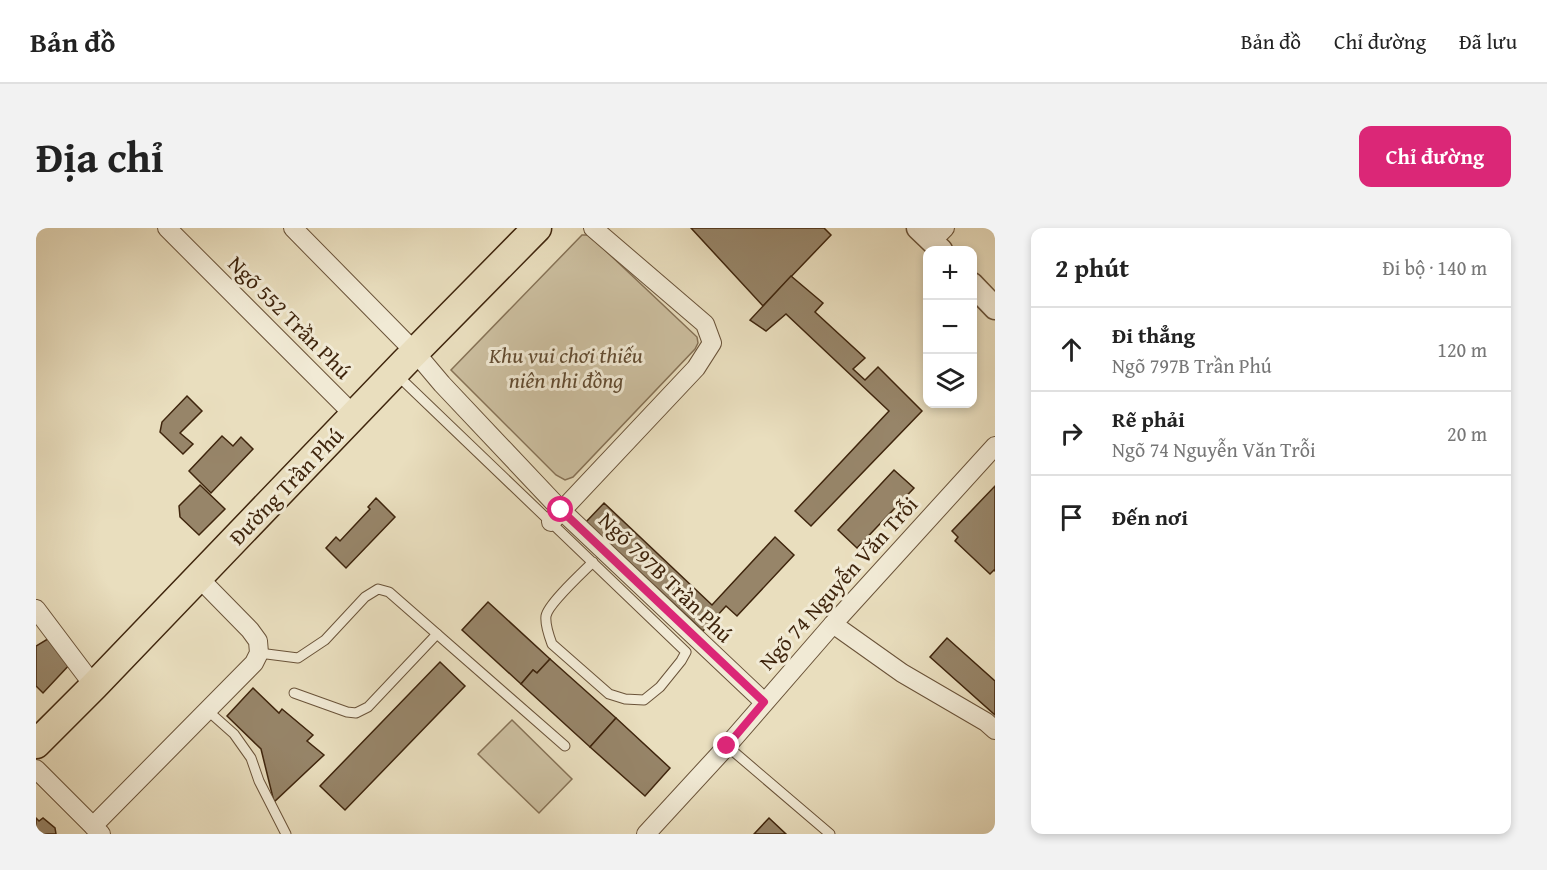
<!DOCTYPE html>
<html lang="vi">
<head>
<meta charset="utf-8">
<style>
	body { margin:0; font-family:"Gentium Book Plus",serif; background:#f2f2f2; color:#222 }
	.controls { position:absolute; right:18px; top:18px; display:grid; overflow:hidden; border-radius:12px; box-shadow:0 3px 9px #0003 }
	.controls button { width:54px; height:54px; display:grid; place-items:center; padding:0; border:0; border-bottom:2px solid #e0e0e0; background:#fff; color:#222; font:30px sans-serif }
	.stop { position:absolute; width:18px; height:18px; margin:-14px; border:4px solid #db2777; border-radius:50%; background:#fff }
	.stop.end { background:#db2777; border-color:#fff; box-shadow:0 2px 6px #0008 }
	.list { margin:0; padding:0; list-style:none }
	h2 { display:flex; justify-content:space-between; align-items:center; height:78px; margin:0; padding:0 24px; font-size:26px }
	h2 small { font-size:20px; font-weight:400; color:#767676 }
	.list li { display:grid; grid-template-columns:39px 1fr auto; gap:18px; align-items:center; box-sizing:border-box; height:84px; padding:0 24px; border-top:2px solid #e0e0e0 }
	.list b { display:block; font-size:22px; white-space:nowrap }
	.list p { margin:0; font-size:20px; white-space:nowrap; color:#767676 }
	.list em { font-size:20px; font-style:normal; color:#767676 }
	.icon { flex:none; width:33px; height:33px; fill:none; stroke:currentColor; stroke-width:2; stroke-linecap:round; stroke-linejoin:round }
	.map { position:relative; flex:none; width:959px; height:606px; overflow:hidden; border-radius:12px }
	header { display:flex; align-items:center; gap:36px; box-sizing:border-box; height:84px; padding:0 30px; background:#fff; border-bottom:2px solid #e0e0e0 }
	header strong { font-size:28px }
	nav { display:flex; gap:33px; margin-inline-start:auto; font-size:21px }
	.intro { display:flex; align-items:center; justify-content:space-between; box-sizing:border-box; height:144px; padding:0 36px }
	h1 { margin:0; font-size:42px }
	.button { padding:15px 27px; border-radius:12px; background:#db2777; color:#fff; font-size:21px; font-weight:700 }
	main { display:flex; gap:36px; padding:0 36px }
	aside { flex:1; background:#fff; border-radius:12px; box-shadow:0 3px 9px #0003 }
	.map>svg:first-child { display:block }
	.green { fill:#ccbfa0; stroke:#867256; stroke-width:1.5 }
	.building { fill:#978569; stroke:#3f250d; stroke-width:1.5 }
	.lines { fill:none; stroke-linecap:round; stroke-linejoin:round }
	.service-casing { stroke:#6a5339; stroke-width:11 }
	.minor-casing { stroke:#6a5339; stroke-width:20 }
	.tertiary-casing { stroke:#6a5339; stroke-width:25 }
	.primary-casing { stroke:#3f250d; stroke-width:31 }
	.service { stroke:#f1ead5; stroke-width:9 }
	.minor { stroke:#f1ead5; stroke-width:18 }
	.tertiary { stroke:#f1ead5; stroke-width:22 }
	.primary { stroke:#e9debe; stroke-width:28 }
	.route { stroke:#db2777; stroke-width:8 }
	.labels { text-anchor:middle; dominant-baseline:central; stroke-width:6; stroke-linejoin:round; paint-order:stroke }
	.street-label { font-size:22px; fill:#3f250d; stroke:#f1ead5 }
	.park-label { font-size:22px; font-style:italic; fill:#624c32; stroke:#f1ead5 }
</style>
</head>
<body>
<header>
<strong>Bản đồ</strong>
<nav><a>Bản đồ</a><a>Chỉ đường</a><a>Đã lưu</a></nav>
</header>
<div class="intro"><h1>Địa chỉ</h1><a class="button">Chỉ đường</a></div>
<main>
<div class="map">
<svg width="959" height="606" viewBox="0 0 959 606">
	<rect width="100%" height="100%" fill="#e9debe"/>
	<filter id="stains"><feTurbulence type="fractalNoise" baseFrequency=".00333" numOctaves="4"/><feColorMatrix values="0 0 0 0 .2 0 0 0 0 .09 0 0 0 0 .02 0 0 0 .5 -.17"/></filter>
	<radialGradient id="worn" r=".72"><stop offset=".6" stop-color="#630" stop-opacity="0"/><stop offset="1" stop-color="#630" stop-opacity=".3"/></radialGradient>
	<!-- green -->
	<g class="green">
		<path d="M546,7H553L661,109L662,115L659,121L537,249L529,252L520,247L415,142Z"/>
		<path d="M476,492L536,551L503,585L442,526Z"/>
	</g>
	<!-- building -->
	<g class="building">
		<path d="M655,0H788L795,7L727,78Z"/>
		<path d="M755,48L787,75L779,84L829,130L817,141L829,152L842,139L886,183L775,298L759,283L853,183L750,86L730,103L714,92Z"/>
		<path d="M151,168L166,183L144,205L157,216L147,226L124,204L126,194Z"/>
		<path d="M186,208L197,218L205,209L217,221L175,265L153,243Z"/>
		<path d="M858,242L878,260L821,320L802,302Z"/>
		<path d="M164,257L189,281L163,307L144,289L143,278Z"/>
		<path d="M959,258V343L958,342L954,346L919,313L922,309L916,303Z"/>
		<path d="M340,270L359,289L310,340L290,320L300,309L304,313L334,281L332,279Z"/>
		<path d="M568,275L676,377L739,309L758,327L701,388L690,378L667,403L550,294Z"/>
		<path d="M452,374L514,431L501,445L497,442L485,456L426,402Z"/>
		<path d="M15,409L36,434L7,465L0,458V418Z"/>
		<path d="M911,410L959,453V487L894,429Z"/>
		<path d="M514,431L580,490L554,519L485,456L497,442L501,445Z"/>
		<path d="M404,434L429,458L309,582L284,558Z"/>
		<path d="M217,460L243,485L246,481L277,507L271,513L288,527L238,574L225,521L191,488Z"/>
		<path d="M580,490L634,540L609,568L554,519Z"/>
		<path d="M0,590L3,593L7,590L19,600L20,606H0Z"/>
		<path d="M733,590L750,606H718Z"/>
	</g>
	<g class="lines">
		<!-- service casing -->
		<g class="service-casing">
			<g id="service">
				<path d="M360,146L650,424L645,433L624,459L608,472L589,471L573,466L516,416C513,408 509,396 510,388C512,376 547,344 557,334"/>
				<path d="M223,425L262,430L289,412L329,369L342,361L353,364L529,518"/>
				<path d="M258,465L311,484L320,485L332,479L401,406"/>
				<path d="M171,482L198,506L215,530L223,553L250,606"/>
				<path d="M691,518L794,606"/>
			</g>
		</g>
		<!-- minor casing -->
		<g class="minor-casing">
			<g id="minor">
				<path d="M131,0L318,187"/>
				<path d="M257,0L379,124L406,156L525,282L728,474"/>
				<path d="M896,13L909,0"/>
				<path d="M515,294L660,140L676,115L669,96L557,0"/>
				<path d="M0,381L58,458"/>
				<path d="M797,396L866,445L950,494L959,502"/>
				<path d="M0,541L65,606"/>
				<path d="M57,598L218,435L223,425L222,413L214,402L162,349"/>
				<path d="M610,606L691,518L797,396L959,218"/>
			</g>
		</g>
		<!-- tertiary casing -->
		<g class="tertiary-casing">
			<g id="tertiary">
				<path d="M882,0L905,22"/>
				<path d="M936,56L959,80"/>
			</g>
		</g>
		<!-- primary casing -->
		<g class="primary-casing">
			<path id="primary" d="M0,516L58,458L369,134L501,0"/>
		</g>
		<!-- service -->
		<use href="#service" class="service"/>
		<!-- minor -->
		<use href="#minor" class="minor"/>
		<!-- tertiary -->
		<use href="#tertiary" class="tertiary"/>
		<!-- primary -->
		<use href="#primary" class="primary"/>
	</g>
	<g class="lines">
		<!-- route -->
		<path class="route" d="M525,282L728,474L691,518"/>
	</g>
	<g class="labels">
		<!-- street labels -->
		<g class="street-label">
			<text transform="translate(254 89) rotate(45)">Ngõ 552 Trần Phú</text>
			<text transform="translate(250 258) rotate(-46)">Đường Trần Phú</text>
			<text transform="translate(630 349) rotate(44)">Ngõ 797B Trần Phú</text>
			<text transform="translate(802 355) rotate(-48)">Ngõ 74 Nguyễn Văn Trỗi</text>
		</g>
		<!-- park labels -->
		<g class="park-label">
			<text x="530" y="127">Khu vui chơi thiếu<tspan x="530" dy="25">niên nhi đồng</tspan></text>
		</g>
	</g>
	<rect width="100%" height="100%" filter="url(#stains)"/>
	<rect width="100%" height="100%" fill="url(#worn)"/>
</svg>
<div class="controls">
<button>+</button>
<button>−</button>
<button><svg class="icon" aria-label="layers" viewBox="0 0 24 24"><path d="M12 4l9 5-9 5-9-5zM3 14l9 5 9-5"/></svg></button>
</div>
<div class="stop" style="left:525px;top:282px"></div>
<div class="stop end" style="left:691px;top:518px"></div>
</div>
<aside>
<h2>2 phút<small>Đi bộ · 140 m</small></h2>
<ul class="list">
<li><svg class="icon" aria-label="ahead" viewBox="0 0 24 24"><path d="M12 20V5M6 11l6-6 6 6"/></svg><div><b>Đi thẳng</b><p>Ngõ 797B Trần Phú</p></div><em>120 m</em></li>
<li><svg class="icon" aria-label="right" viewBox="0 0 24 24"><path d="M7 20v-9h11M14 6l5 5-5 5"/></svg><div><b>Rẽ phải</b><p>Ngõ 74 Nguyễn Văn Trỗi</p></div><em>20 m</em></li>
<li><svg class="icon" aria-label="arrive" viewBox="0 0 24 24"><path d="M6 21V4h12l-3 4 3 4H6"/></svg><div><b>Đến nơi</b></div></li>
</ul>
</aside>
</main>
</body>
</html>
